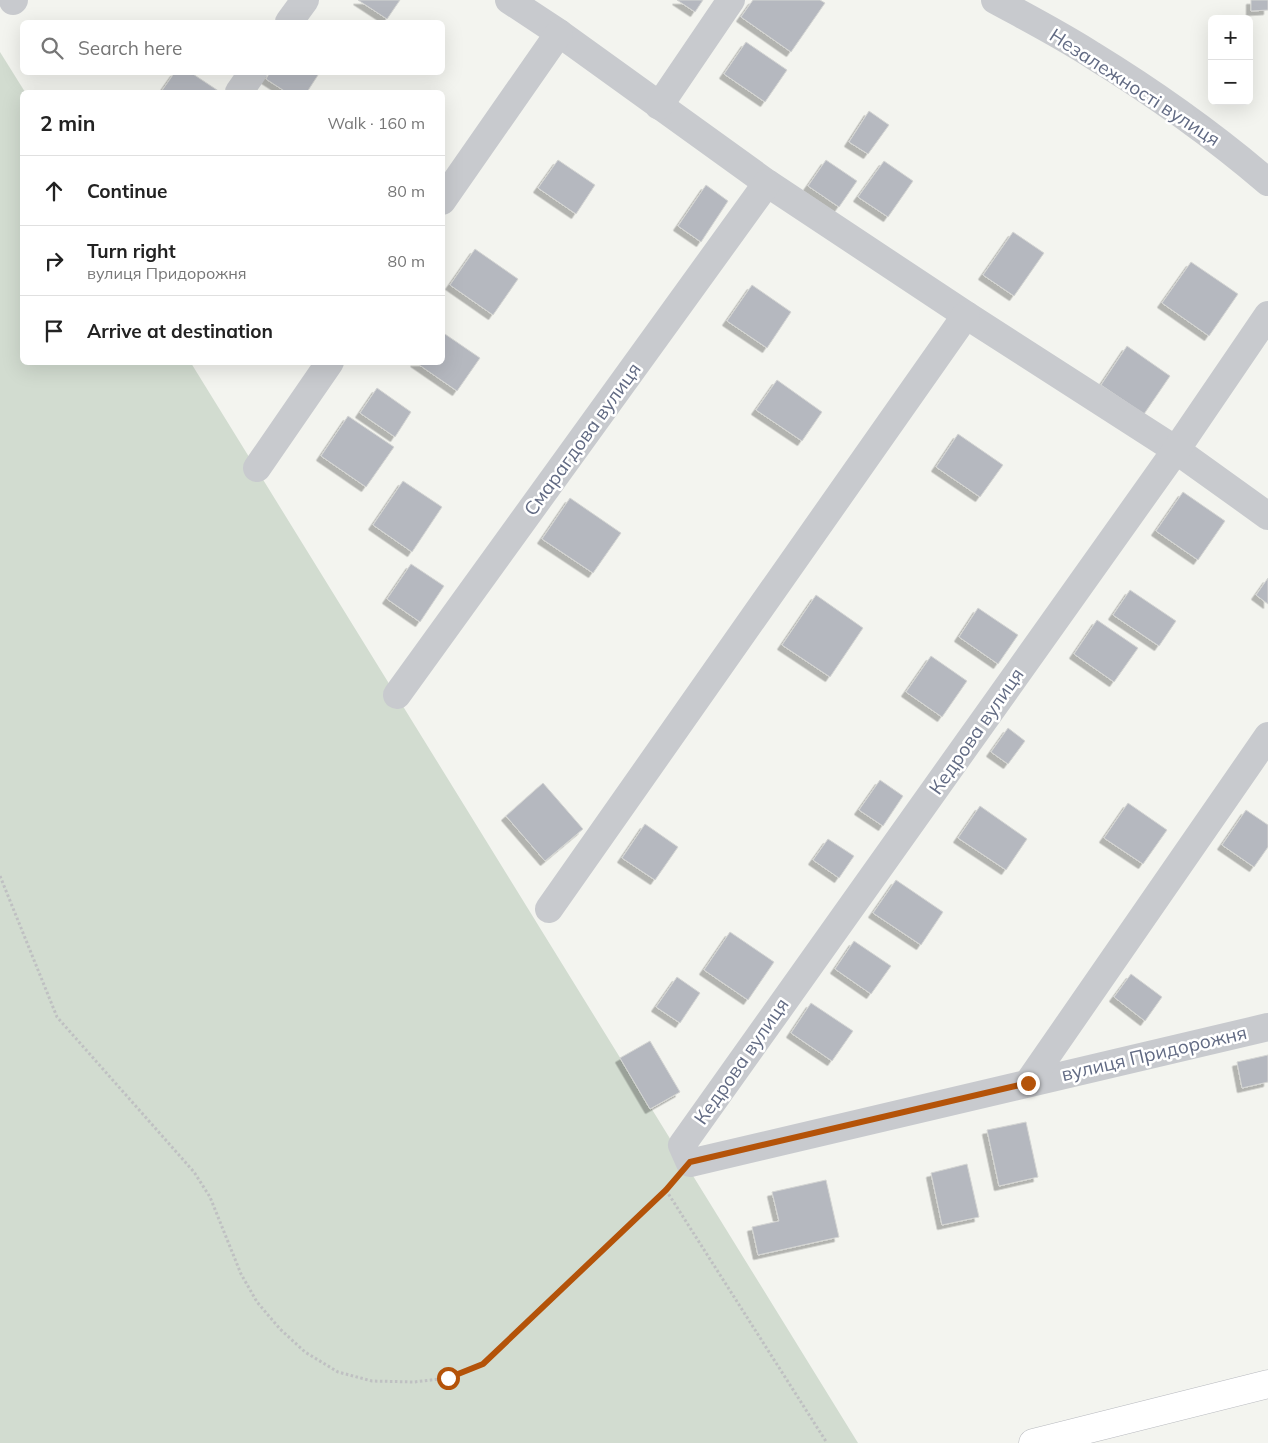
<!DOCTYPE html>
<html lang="en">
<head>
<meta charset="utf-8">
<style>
	body { margin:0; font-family:Mulish,sans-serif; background:#f2f2f2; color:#222 }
	.controls { position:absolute; right:15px; top:15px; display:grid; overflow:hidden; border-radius:8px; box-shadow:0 5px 20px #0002 }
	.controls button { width:45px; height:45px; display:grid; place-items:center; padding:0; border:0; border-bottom:1px solid #e0e0e0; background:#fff; color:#222; font:25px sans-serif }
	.stop { position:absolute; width:15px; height:15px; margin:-11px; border:4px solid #b45309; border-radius:50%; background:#fff }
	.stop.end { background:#b45309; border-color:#fff; box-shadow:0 1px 5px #0008 }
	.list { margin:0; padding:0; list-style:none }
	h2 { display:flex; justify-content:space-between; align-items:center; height:65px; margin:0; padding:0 20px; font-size:21px }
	h2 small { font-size:16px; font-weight:400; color:#767676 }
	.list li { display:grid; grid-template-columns:32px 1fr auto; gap:15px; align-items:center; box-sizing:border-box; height:70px; padding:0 20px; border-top:1px solid #e0e0e0 }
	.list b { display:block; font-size:19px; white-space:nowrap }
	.list p { margin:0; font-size:16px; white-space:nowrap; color:#767676 }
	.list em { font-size:16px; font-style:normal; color:#767676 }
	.icon { flex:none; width:28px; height:28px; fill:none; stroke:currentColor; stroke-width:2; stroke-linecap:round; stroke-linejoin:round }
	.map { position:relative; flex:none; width:1268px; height:1443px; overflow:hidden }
	.search { position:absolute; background:#fff; box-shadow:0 5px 20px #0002; left:20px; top:20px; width:425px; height:55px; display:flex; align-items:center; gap:12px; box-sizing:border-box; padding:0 18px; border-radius:8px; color:#767676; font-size:19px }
	.panel { position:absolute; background:#fff; box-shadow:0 5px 20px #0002; left:20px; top:90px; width:425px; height:275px; border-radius:8px }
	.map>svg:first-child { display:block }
	.green { fill:#d2dcd0 }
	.building { fill:#b5b8bf; stroke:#d4d5d3; filter:url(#shadow) }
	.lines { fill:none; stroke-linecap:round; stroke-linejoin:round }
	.major-casing { stroke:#b8babf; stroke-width:29 }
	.path { stroke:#bfc0c2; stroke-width:3; stroke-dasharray:2.5 2.5; stroke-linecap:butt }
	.minor { stroke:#c8cace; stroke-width:28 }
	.major { stroke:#fff; stroke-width:28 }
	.route { stroke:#b45309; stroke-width:6 }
	.labels { text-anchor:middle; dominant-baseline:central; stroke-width:5; stroke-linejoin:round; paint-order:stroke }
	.street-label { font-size:19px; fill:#616a83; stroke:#fff }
</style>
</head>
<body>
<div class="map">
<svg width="1268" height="1443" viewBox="0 0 1268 1443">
	<defs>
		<filter id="shadow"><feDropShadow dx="-4.5" dy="4.5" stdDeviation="0" flood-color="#0004"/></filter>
	</defs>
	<rect width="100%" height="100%" fill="#f3f4ef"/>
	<!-- green -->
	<path class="green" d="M0,52L25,92H22V362L191,363L858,1443H0Z"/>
	<!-- building -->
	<g class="building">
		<path d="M358,0H400L387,19Z"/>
		<path d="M677,0H703L695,12Z"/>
		<path d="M753,0H820L825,3L791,52L741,17Z"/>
		<path d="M1251,0H1268V10L1251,11Z"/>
		<path d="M746,42L787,70L765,102L724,74Z"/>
		<path d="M175,72H190L220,92H161Z"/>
		<path d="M270,72H320L307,92H286L266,79Z"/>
		<path d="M869,111L889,125L868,154L849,142Z"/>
		<path d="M558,160L595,185L576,214L538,188Z"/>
		<path d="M826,160L857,181L839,207L808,186Z"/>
		<path d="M884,161L913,181L888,217L858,197Z"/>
		<path d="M706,185L728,201L701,242L678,226Z"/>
		<path d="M1013,232L1044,253L1014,296L983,275Z"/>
		<path d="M475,249L518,279L493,315L450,285Z"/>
		<path d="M1191,262L1238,294L1209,336L1162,303Z"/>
		<path d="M752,285L791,312L767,348L727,321Z"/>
		<path d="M442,332L480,358L457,391L415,362H442Z"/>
		<path d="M1127,346L1170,376L1144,414L1101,385Z"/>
		<path d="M777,380L822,412L802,441L756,410Z"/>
		<path d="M377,388L411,412L395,437L360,413Z"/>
		<path d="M348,416L394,447L366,487L321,456Z"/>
		<path d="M958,434L1003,465L980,497L936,467Z"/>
		<path d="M403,481L442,507L412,552L373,525Z"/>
		<path d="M1183,492L1225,521L1198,560L1156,531Z"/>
		<path d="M570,498L621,533L593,573L542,539Z"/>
		<path d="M411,564L444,586L420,622L387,599Z"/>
		<path d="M1268,578V604L1256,595Z"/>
		<path d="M1130,590L1176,621L1159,646L1113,615Z"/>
		<path d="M816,595L863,628L830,677L782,645Z"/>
		<path d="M978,608L1018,635L998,664L959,637Z"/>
		<path d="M1097,620L1138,648L1114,682L1074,654Z"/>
		<path d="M931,656L967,681L942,717L906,692Z"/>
		<path d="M1008,728L1025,741L1008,764L991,752Z"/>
		<path d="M880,780L903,796L883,826L859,810Z"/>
		<path d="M543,783L583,829L545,861L506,816Z"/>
		<path d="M1128,803L1167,830L1143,864L1104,838Z"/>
		<path d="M980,806L1027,839L1006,870L958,838Z"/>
		<path d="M1246,810L1268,825V847L1254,867L1222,845Z"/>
		<path d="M645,824L678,847L655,880L622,858Z"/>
		<path d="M828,839L854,856L839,878L813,860Z"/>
		<path d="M896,880L943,912L921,945L873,913Z"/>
		<path d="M730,932L774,962L748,1000L704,970Z"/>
		<path d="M854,941L891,966L871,994L835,969Z"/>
		<path d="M1131,974L1162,997L1145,1021L1114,997Z"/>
		<path d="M677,977L700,993L680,1023L656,1007Z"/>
		<path d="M811,1003L853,1031L832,1061L791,1033Z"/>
		<path d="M650,1041L680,1092L650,1109L620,1058Z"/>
		<path d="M1268,1055V1082L1242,1088L1237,1062Z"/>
		<path d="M1026,1122L1038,1177L999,1186L987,1130Z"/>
		<path d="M967,1164L979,1217L942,1225L931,1173Z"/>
		<path d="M826,1180L839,1237L758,1255L752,1227L779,1221L772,1192Z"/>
	</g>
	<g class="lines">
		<!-- major casing -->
		<g class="major-casing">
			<path id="major" d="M1033,1443L1268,1384"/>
		</g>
		<!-- path -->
		<g class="path">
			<path d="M0,876L57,1017L194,1172L210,1197L241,1274L257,1302L280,1329L305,1352L338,1372L372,1381L414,1382L448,1378L483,1364L672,1184"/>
			<path d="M666,1190L827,1443"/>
		</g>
		<!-- minor -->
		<g class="minor">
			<path d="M509,0L559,33L767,183L966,315L1176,450L1268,516"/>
			<path d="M995,0C1028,18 1061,35 1092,55C1154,93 1213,135 1268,182"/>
			<path d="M13,1L14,0"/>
			<path d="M289,22L305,0"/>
			<path d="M239,92L253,72"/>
			<path d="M659,106L731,0"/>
			<path d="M442,201L559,33"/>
			<path d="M1268,315L1176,450L682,1145L690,1163L1268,1027"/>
			<path d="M257,468L330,362"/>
			<path d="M397,695L767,183"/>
			<path d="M549,909L966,315"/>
			<path d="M1028,1083L1268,736"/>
		</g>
		<!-- major -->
		<use href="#major" class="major"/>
	</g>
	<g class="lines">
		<!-- route -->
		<path class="route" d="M448,1378L483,1364L666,1190L690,1162L1028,1083"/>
	</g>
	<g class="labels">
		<!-- street labels -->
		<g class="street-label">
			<text transform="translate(1135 87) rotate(33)">Незалежності вулиця</text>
			<text transform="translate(582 439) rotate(-54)">Смарагдова вулиця</text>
			<text transform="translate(976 731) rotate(-55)">Кедрова вулиця</text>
			<text transform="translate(1154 1053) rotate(-13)">вулиця Придорожня</text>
			<text transform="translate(741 1061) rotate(-55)">Кедрова вулиця</text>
		</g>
	</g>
</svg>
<div class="controls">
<button>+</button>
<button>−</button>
</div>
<div class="stop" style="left:448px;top:1378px"></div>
<div class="stop end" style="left:1028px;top:1083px"></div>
<div class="search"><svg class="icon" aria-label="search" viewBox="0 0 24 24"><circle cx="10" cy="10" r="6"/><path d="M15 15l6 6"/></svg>Search here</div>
<section class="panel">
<h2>2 min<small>Walk · 160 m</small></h2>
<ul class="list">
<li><svg class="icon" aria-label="ahead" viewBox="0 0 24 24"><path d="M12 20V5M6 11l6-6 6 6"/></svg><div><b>Continue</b></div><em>80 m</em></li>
<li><svg class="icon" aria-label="right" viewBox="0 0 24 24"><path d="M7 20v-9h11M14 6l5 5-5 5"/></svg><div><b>Turn right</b><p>вулиця Придорожня</p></div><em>80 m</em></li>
<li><svg class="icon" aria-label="arrive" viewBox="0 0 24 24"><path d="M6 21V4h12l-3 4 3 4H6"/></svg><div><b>Arrive at destination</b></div></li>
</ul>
</section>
</div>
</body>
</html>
